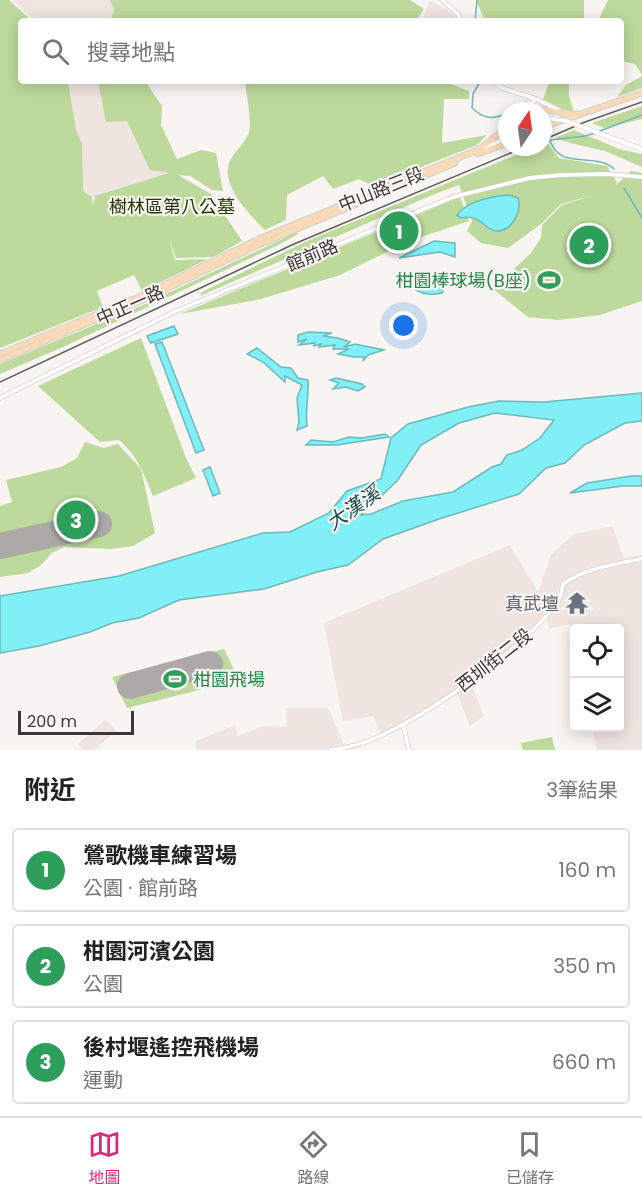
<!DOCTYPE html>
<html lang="zh-TW">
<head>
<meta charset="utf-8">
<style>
	body { margin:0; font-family:Poppins,"Noto Sans TC",sans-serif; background:#f6f6f6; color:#222 }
	.controls { position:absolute; right:18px; bottom:18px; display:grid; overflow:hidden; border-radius:6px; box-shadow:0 3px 15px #0003 }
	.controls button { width:54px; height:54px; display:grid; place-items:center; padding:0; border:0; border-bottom:2px solid #e0e0e0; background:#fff; color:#222; font:30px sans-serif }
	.compass { position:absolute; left:498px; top:102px; width:54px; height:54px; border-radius:50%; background:#fff; box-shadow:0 3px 15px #0003; rotate:13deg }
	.scale { position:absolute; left:18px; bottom:15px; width:116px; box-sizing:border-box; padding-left:6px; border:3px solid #3a3837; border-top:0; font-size:16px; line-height:21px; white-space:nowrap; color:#3a3837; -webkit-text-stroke:4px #f8f4f2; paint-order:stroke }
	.you { position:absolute; left:404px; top:326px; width:21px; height:21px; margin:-15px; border:4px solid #fff; border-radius:50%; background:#1a73e8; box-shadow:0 0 0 9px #1a73e833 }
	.badge { display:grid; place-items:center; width:39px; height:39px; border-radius:50%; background:#db2777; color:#fff; font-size:20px; font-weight:700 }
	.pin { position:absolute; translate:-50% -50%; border:3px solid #fff; box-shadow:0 2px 6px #0006 }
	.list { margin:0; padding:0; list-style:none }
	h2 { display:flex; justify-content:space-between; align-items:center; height:78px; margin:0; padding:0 24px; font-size:26px }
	h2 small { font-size:20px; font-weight:400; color:#767676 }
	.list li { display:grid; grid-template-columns:39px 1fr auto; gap:18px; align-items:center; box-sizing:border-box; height:84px; margin:0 12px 12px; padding:0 12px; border:2px solid #e0e0e0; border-radius:6px }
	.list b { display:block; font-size:22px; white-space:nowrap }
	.list p { margin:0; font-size:20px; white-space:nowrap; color:#767676 }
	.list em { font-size:20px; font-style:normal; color:#767676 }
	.icon { flex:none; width:33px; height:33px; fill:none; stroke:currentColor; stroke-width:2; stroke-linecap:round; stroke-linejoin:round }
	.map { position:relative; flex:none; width:642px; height:750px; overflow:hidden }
	.search { position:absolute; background:#fff; box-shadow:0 3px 15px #0003; left:18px; right:18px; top:18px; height:66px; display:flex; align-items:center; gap:15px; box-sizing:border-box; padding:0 21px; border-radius:6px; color:#767676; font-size:22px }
	.sheet { height:366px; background:#fff }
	nav { display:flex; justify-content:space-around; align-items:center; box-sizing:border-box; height:84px; border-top:2px solid #e0e0e0; background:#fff; font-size:16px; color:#767676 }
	nav a { display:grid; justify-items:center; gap:3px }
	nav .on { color:#db2777 }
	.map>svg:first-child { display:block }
	.built { fill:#f0e4e0 }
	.green { fill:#bdd99b }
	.water { fill:#81eff6; stroke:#6cb8bd; stroke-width:1.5; fill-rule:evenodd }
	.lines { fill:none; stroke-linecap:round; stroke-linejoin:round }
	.stream { stroke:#6cb8bd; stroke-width:1.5 }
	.runway { stroke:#aca9a8; stroke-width:26 }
	.minor-casing { stroke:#c7c3c1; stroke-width:5 }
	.major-casing { stroke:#d0cfcf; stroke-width:7 }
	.minor { stroke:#fff; stroke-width:4 }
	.major { stroke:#f8dab8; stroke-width:5 }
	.rail { stroke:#605e5d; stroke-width:1.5 }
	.minor-bridge-casing { stroke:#c7c3c1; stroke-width:5; stroke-linecap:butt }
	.minor-bridge { stroke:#fff; stroke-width:4 }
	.labels { text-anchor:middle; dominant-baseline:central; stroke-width:4.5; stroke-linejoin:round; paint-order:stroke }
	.street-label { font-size:18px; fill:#3a3837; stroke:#f8f4f2 }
	.park-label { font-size:18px; fill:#253802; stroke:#f8f4f2 }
	.leisure-label { font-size:18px; fill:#27864d; stroke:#f8f4f2; text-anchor:end }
	.worship-label { font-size:18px; fill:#5b616d; stroke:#f8f4f2; text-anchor:end }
	.water-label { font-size:20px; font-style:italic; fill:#1a4c4f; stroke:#f8f4f2 }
</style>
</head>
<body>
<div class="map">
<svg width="642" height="750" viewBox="0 0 642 750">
	<rect width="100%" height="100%" fill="#f8f4f2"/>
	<!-- built -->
	<g class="built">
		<path d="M13,0H113L120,21H35Z"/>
		<path d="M430,1L448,10V12L455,16L452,21H422Z"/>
		<path d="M69,81H133L167,167L165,177L98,198L88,197L81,184Z"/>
		<path d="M612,526L624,558L642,555V750H597L592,728H620V628H574V646L570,624L550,629L545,616L472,686L484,716L470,726L457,694L383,737L373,716L343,721L324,623L510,545L538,592L551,555L574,534Z"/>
		<path d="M286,708H328L346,750H197L196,741L235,725L238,736L263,726L287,727Z"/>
		<path d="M106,719L116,731L94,750H83L78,744Z"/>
	</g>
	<!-- green -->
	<g class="green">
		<path d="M0,0H9L32,21H21V81H68L76,130L82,144L83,188L85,193L92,197L93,206L95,196L169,173L150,170L127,121L106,122L98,81H145L162,106L161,125L177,159L201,150L216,153L223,191L212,190L190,176L178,175L211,194L242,241L213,257L176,258L169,238L175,260L208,259L142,291L134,275L97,291L103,307L0,348Z"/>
		<path d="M110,0H410L424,9L416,21H111L114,9Z"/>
		<path d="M476,0H584V21H485Z"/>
		<path d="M608,0H642V75L635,64L621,61V21H598Z"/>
		<path d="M642,76V88L617,97L626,85Z"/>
		<path d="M245,81H443L469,91V99H444L442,143L487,135L477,145L373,186L359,179L333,189L323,176L287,195L286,220L265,230C251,216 221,186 229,163C233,152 245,144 249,132C252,120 246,94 245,81Z"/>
		<path d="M550,81H569V96L574,112L564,110L543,99Z"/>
		<path d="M642,106V119L604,128L592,123Z"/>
		<path d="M574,130L619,149L642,154V167L605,151L570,143L555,138Z"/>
		<path d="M547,142L559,158L607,166L617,182L616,185L631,171L642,173V301L600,315L558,320L528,317L493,289L531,253L541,238L542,225L562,205L594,195L561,204L541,224L508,248L481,243L467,231L472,221L459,185L432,195L200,296L202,292L307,241L535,147H543V144Z"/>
		<path d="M460,197L469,221L409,241L340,275L261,299L180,314Z"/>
		<path d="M297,232L298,234L280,244L63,347L0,374V364L143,305Z"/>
		<path d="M141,338L186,458L196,478L153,496C143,472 139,458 119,440L100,442L38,386Z"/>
		<path d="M85,442L104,448L118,444L141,469L155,533L133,546L111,549L64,547L52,553L41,565L28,573L0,577V506L12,502L6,480L61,467L77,458Z"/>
		<path d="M224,649L239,680L127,708L112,677Z"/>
		<path d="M552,737L555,750H523L521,743Z"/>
	</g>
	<!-- water -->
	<g class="water">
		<path d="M509,195L518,198C522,211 512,232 496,231C483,230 483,214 461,218L457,215C466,201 494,196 509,195Z"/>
		<path d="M434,241L455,243V257L440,252L399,258Z"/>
		<path d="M441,274L448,281L442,293C432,295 425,295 416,290L415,279Z"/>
		<path d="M174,326L178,334L151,343L147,336Z"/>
		<path d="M308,332L332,333L323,336L338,338L350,342L344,347L355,344L384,350L368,355L363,361L364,357H354L338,354L349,349H333L335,345L319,347L321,344L314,346L315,343L299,345L307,339L298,342V335Z"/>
		<path d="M162,342L204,450L196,453L155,344Z"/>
		<path d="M257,348L281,367L291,368L298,378L308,380C309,396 305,410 307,426L297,430L299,422L297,398L302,385L285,376V382L263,362L247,354Z"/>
		<path d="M336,378L362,384L365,387L358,391L346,387L333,389L339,383L330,380Z"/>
		<path d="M642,393V421L625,423L584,445L565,463L546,468L519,494L439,519L383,539L348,565L317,572L264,589L179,600L139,618L112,623L90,632L39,646L0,653V596L119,576L263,533L290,532L329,513L347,491L381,479L391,438L408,424L468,407L499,401L544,402ZM495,413L554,420L540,438L522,450L507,455L501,464L492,467L453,492L403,501L371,514L361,515L397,481L421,445L459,423Z"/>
		<path d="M385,434L389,437L337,445H306L311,440L333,442L349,437L361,438Z"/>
		<path d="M210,467L220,493L213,496L203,470Z"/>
		<path d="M631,476H642V486H623L570,493L587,483Z"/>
	</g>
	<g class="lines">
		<!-- stream -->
		<g class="stream">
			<path d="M475,21L477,0"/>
			<path d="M480,82L473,94L472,108C484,119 493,120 507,113"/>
			<path d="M510,111L526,102"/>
			<path d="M600,131L642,115"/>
			<path d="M549,139C551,143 553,148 556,151C569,166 599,154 614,169"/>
			<path d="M550,140L585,136L596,133"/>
			<path d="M624,188L642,218"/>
		</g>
		<!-- runway -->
		<g class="runway">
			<path d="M0,546L99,524"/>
			<path d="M130,686L210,664"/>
		</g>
		<!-- minor casing -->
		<g class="minor-casing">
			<g id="minor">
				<path d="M442,0L458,14L461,21"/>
				<path d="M492,81L502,88L536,99L558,110"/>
				<path d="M524,111L536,99"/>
				<path d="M484,149L507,137"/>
				<path d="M0,398L174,312L453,197L530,178L561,175L607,174L642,177"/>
				<path d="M403,724L409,750"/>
				<path d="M331,750C344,748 359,745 371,740C425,717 525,649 558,601C562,596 562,589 563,584C586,568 615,564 642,559"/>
			</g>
		</g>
		<!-- major casing -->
		<g class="major-casing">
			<g id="major">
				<path d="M535,111C550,107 562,115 576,114"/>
				<path d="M543,127L642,93"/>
				<path d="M478,154L507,143"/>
				<path d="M0,354L139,297L261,238L480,149L507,127"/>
				<path d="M0,360L145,299L258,245L455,163"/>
			</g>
		</g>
		<!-- minor -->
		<use href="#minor" class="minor"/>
		<!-- major -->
		<use href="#major" class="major"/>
		<!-- rail -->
		<g class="rail">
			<path d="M543,140L585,122L642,102"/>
			<path d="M0,382L294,244L525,147"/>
		</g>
		<!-- minor-bridge casing -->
		<g class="minor-bridge-casing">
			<path id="minor-bridge" d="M543,120L553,119L566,121L642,149"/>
		</g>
		<!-- minor-bridge -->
		<use href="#minor-bridge" class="minor-bridge"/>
	</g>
	<!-- icons -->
	<defs>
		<g id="stadium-bare" transform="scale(1.8)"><path d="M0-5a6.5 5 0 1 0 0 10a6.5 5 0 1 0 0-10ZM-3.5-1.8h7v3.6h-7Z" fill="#2e9e5b" stroke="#f8f4f2" stroke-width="2.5" paint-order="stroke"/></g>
		<g id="temple-bare" transform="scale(1.8)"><path d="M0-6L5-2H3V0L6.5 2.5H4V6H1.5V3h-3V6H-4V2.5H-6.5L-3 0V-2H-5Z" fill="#6b7280" stroke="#f8f4f2" stroke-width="2.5" paint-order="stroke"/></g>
	</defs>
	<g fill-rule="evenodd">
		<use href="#stadium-bare" x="549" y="280"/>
		<use href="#temple-bare" x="577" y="603"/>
		<use href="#stadium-bare" x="175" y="679"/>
	</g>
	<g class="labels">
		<!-- street labels -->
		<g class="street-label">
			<text transform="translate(381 189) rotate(-22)">中山路三段</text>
			<text transform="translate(312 255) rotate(-23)">館前路</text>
			<text transform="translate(130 305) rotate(-24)">中正一路</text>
			<text transform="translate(494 660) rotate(-38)">西圳街二段</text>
		</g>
		<!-- park labels -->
		<g class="park-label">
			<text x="172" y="206">樹林區第八公墓</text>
		</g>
		<!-- leisure labels -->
		<g class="leisure-label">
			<text x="531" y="280">柑園棒球場(B座)</text>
			<text x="193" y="679" text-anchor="start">柑園飛場</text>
		</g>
		<!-- worship labels -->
		<g class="worship-label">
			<text x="559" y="603">真武壇</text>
		</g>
		<!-- water labels -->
		<g class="water-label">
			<text transform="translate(353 508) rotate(-35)">大漢溪</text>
		</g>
	</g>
</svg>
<div class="controls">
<button><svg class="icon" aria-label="locate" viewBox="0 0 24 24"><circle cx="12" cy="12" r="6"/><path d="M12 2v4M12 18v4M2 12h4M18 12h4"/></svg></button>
<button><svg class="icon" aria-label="layers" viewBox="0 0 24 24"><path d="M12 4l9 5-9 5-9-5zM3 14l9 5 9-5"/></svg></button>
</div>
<svg class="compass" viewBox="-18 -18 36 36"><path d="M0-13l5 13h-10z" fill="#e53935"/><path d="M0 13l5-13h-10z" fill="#767676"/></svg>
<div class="scale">200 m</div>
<div class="you"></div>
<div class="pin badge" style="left:399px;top:231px;background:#2e9e5b">1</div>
<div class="pin badge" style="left:589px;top:245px;background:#2e9e5b">2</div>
<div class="pin badge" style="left:76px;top:520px;background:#2e9e5b">3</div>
<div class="search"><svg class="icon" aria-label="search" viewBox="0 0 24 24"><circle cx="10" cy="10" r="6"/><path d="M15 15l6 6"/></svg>搜尋地點</div>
</div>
<section class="sheet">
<h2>附近<small>3筆結果</small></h2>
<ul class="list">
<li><span class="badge" style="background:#2e9e5b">1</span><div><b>鶯歌機車練習場</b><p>公園 · 館前路</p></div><em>160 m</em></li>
<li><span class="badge" style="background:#2e9e5b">2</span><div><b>柑園河濱公園</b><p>公園</p></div><em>350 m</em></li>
<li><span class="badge" style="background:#2e9e5b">3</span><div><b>後村堰遙控飛機場</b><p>運動</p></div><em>660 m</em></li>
</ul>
</section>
<nav>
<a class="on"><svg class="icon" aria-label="map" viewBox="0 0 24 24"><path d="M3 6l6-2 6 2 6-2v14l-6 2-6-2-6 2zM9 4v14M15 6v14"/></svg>地圖</a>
<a><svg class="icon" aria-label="directions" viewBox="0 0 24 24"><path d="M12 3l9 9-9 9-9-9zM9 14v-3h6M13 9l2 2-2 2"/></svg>路線</a>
<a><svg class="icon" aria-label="saved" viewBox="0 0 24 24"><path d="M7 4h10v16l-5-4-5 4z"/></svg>已儲存</a>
</nav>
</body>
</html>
